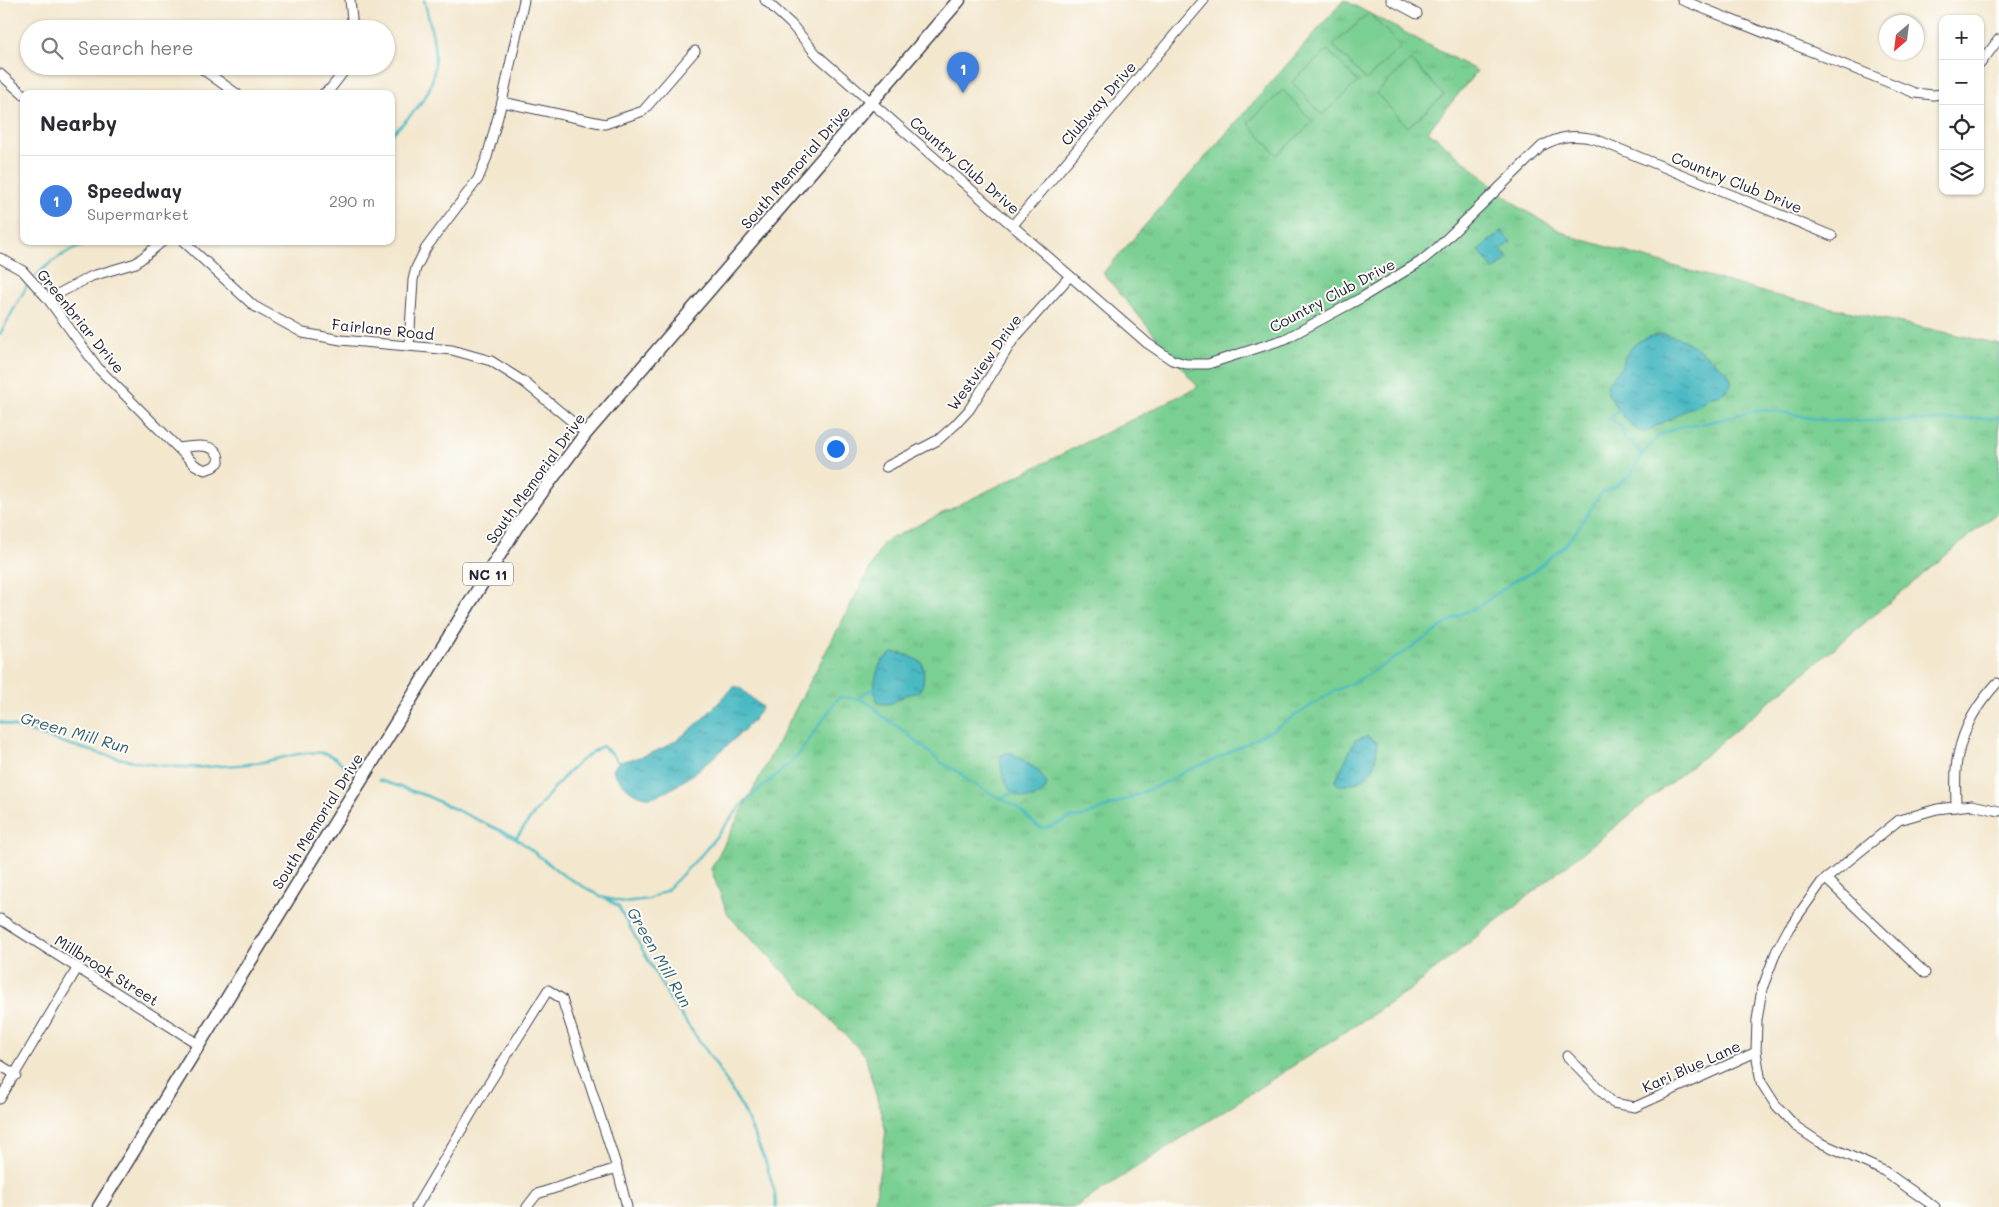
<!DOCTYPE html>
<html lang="en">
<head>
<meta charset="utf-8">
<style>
	body { margin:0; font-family:Mali,sans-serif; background:#f7f7f7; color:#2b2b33 }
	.controls { position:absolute; right:15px; top:15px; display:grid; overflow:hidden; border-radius:10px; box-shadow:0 1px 4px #0004 }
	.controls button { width:45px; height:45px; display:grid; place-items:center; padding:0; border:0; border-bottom:1px solid #e1e1e2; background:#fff; color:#2b2b33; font:25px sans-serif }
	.compass { position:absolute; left:1879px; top:15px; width:45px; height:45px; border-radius:50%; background:#fff; box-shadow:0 1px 4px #0004; rotate:208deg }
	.you { position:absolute; left:835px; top:448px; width:18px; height:18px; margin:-12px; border:4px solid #fff; border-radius:50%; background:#1a73e8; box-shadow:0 0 0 8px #1a73e833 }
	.badge { display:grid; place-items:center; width:32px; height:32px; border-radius:50%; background:#7c3aed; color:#fff; font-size:16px; font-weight:700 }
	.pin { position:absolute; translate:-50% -41px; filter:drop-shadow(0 1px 2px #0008) }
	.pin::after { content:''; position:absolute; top:26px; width:18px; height:15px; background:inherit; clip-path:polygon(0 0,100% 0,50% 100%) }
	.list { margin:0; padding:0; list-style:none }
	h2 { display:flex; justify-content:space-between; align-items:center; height:65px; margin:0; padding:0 20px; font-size:21px }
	h2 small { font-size:16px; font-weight:400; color:#7c7c81 }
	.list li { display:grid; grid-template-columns:32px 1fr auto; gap:15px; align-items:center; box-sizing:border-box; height:90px; padding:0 20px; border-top:1px solid #e1e1e2 }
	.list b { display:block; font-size:19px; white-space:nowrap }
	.list p { margin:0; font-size:16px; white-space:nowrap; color:#7c7c81 }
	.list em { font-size:16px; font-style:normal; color:#7c7c81 }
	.icon { flex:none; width:28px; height:28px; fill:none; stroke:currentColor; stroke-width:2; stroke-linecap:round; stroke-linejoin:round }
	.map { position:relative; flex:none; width:1999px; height:1207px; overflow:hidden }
	.search { position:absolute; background:#fff; box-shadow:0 1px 4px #0004; left:20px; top:20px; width:375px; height:55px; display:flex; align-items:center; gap:12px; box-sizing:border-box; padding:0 18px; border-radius:28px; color:#7c7c81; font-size:19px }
	.panel { position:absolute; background:#fff; box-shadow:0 1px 4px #0004; left:20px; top:90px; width:375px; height:155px; border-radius:10px }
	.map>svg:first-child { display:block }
	.grass { fill:url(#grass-tufts); stroke:#4e7867 }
	.pitch { fill:#7acf93; stroke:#4e7867 }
	.water { fill:url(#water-ripples); stroke:#366e7e }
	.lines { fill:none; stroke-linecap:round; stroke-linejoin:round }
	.stream { stroke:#4ab9c2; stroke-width:2.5 }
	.street-casing { stroke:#414051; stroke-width:11 }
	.primary-casing { stroke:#414051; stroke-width:15 }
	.street { stroke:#fff; stroke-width:9 }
	.primary { stroke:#fff; stroke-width:12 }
	.labels { text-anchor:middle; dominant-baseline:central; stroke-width:4; stroke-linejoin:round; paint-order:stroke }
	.shield { fill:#fdfcf7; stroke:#646373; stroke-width:1 }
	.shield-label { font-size:14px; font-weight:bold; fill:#22223b }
	.street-label { font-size:15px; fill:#22223b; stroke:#fdfcf7 }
	.water-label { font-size:16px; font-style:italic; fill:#325e71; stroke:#fdfcf7 }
</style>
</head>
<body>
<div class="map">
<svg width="1999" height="1207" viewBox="0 0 1999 1207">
	<defs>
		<pattern id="grass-tufts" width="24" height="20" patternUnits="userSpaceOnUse" patternTransform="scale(1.25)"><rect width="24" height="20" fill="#7acf93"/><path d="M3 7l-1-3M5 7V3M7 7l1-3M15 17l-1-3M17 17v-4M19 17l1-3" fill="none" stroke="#69b180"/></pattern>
		<pattern id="water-ripples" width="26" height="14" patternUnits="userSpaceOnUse" patternTransform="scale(1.25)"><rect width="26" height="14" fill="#4ab9c2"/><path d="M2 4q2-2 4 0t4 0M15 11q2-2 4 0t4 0" fill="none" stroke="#3d969f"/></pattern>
	</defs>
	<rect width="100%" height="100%" fill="#fdfcf7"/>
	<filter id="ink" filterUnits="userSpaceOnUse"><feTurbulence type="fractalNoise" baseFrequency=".02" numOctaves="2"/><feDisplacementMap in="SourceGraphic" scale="10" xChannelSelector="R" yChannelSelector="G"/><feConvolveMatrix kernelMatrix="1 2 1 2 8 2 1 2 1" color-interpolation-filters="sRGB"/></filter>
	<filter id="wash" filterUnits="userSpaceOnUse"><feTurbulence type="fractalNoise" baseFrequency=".0096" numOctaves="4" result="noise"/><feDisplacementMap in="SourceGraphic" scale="20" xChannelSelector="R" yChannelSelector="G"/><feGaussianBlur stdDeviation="1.12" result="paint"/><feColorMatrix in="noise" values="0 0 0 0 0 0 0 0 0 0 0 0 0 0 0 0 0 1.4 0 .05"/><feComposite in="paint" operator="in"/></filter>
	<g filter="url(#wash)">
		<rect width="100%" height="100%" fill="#f3e7ce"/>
		<!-- grass -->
		<path class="grass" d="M1344,0L1477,71L1428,131L1520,208L1570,236L1773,295L1999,344V511L1714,748L1407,992L1075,1207H874L886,1131L865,1055L728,915L711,869L884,542L1198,387L1103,273Z"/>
		<!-- pitch -->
		<g class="pitch">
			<path d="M1369,13L1401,47L1366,80L1333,45Z"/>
			<path d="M1328,50L1358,82L1322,115L1292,82Z"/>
			<path d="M1411,60L1444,95L1408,127L1376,93Z"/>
			<path d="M1283,90L1313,122L1277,155L1248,123Z"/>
		</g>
		<!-- water -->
		<g class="water">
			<path d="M1502,231L1511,242L1501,250L1508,259L1494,270L1478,250Z"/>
			<path d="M1664,334C1688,339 1697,348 1715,362C1727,371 1741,383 1721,394C1717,396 1713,395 1709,397C1704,399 1702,404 1696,406C1691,408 1687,407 1683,412L1645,432C1641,432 1638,431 1635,429C1628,423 1606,396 1607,388C1608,378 1617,374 1622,366C1624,363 1624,359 1626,356C1634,340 1648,336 1664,334Z"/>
			<path d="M892,653C904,653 912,656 922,663C924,672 926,688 916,693C912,694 907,694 904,696C891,702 894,706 878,703C871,694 876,674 880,664C883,659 888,656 892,653Z"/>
			<path d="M733,687H739L762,707C758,713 754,720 749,725C732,742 674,795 651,797C636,799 619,783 613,770L618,762C673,753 697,726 733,687Z"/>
			<path d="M1367,736L1377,742C1376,772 1370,781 1340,786L1335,782L1355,740Z"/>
			<path d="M1011,752L1039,771L1047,784C1044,799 1024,803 1012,792C1004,784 999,766 1001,755Z"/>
		</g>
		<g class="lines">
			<!-- stream -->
			<g class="stream">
				<path d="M391,135C405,121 423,105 430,87C441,59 431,27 424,0"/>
				<path d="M36,276C52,259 74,247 96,241"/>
				<path d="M0,334L28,284"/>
				<path d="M1619,410L1610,418L1620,425L1625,439L1632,442L1642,454"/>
				<path d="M860,699L864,693L875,689"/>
				<path d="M0,722C66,743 136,771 207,767C225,766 245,765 263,762C284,758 306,749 327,754C335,756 342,764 348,769"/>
				<path d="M379,780L427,796L516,838L563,875L618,906L671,1001L715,1063L743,1109L766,1163L775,1193L776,1207"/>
				<path d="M1000,798L1013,793L1014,791"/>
				<path d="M516,838C541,805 566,766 602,746L612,754L620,764"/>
				<path d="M605,898L624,902L649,899L667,890L702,854L745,801L778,774L799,754L839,697L860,699L871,705L882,716L904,731L942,763L960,773L968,781L1017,807L1037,826L1042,828L1050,827L1070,818L1082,817L1139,794L1167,782L1188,770L1214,760L1274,729L1331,693L1368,675L1425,639L1457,616L1480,606L1515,580L1533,572L1565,545L1577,530L1601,493L1615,487L1632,474L1642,454L1660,435L1681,426L1698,425L1758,410L1777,411L1815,419L1831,421H1903L1999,418"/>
			</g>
		</g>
	</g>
	<g filter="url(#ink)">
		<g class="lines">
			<!-- street casing -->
			<g class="street-casing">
				<g id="street">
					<path d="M350,0L353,29"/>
					<path d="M765,0L791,24L818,56L1147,343L1172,360L1186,364H1208L1285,339L1361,298L1420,262L1436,249L1542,146C1560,136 1574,134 1595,139L1832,236"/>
					<path d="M1391,0L1417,14"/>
					<path d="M1682,0L1915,93L1933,95L1943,94"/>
					<path d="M1980,64L1999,39"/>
					<path d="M198,66L237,94"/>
					<path d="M0,74L24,95"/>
					<path d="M323,94L331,88L348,66"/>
					<path d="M502,102L605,124L643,111L695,51"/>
					<path d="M1013,225L1204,0"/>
					<path d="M183,241L254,306L303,333L341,340L452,350L491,361L524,382L586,433"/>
					<path d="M0,258L23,271L48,299L98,368L195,465L205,470L213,467L219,462C220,441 193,446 179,448"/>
					<path d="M48,299L92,276L136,263L163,241"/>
					<path d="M409,346L413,280L416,268L426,248L478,179L487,157L502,102L524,0"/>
					<path d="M886,467L938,440L955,425L969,410L1013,340L1070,276"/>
					<path d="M1956,807C1956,790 1954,771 1958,755C1964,726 1977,705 1997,683"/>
					<path d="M1826,879L1925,973"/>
					<path d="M0,919L198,1044"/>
					<path d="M1567,1056L1613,1103L1635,1107L1756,1052"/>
					<path d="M0,1065L16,1075"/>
					<path d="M0,1099L78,967"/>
					<path d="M416,1207L485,1090L548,990L562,999L617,1168L627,1207"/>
					<path d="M527,1207L537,1194L617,1168"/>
					<path d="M1935,1207L1884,1171L1819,1142L1795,1126L1775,1104L1761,1082L1756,1052L1757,1020L1762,989L1776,952L1789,928L1821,883L1899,820L1937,809L1972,805L1999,811"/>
				</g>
			</g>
			<!-- primary casing -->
			<g class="primary-casing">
				<path id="primary" d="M99,1207L519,523L586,433L959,0"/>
			</g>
			<!-- street -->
			<use href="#street" class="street"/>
			<!-- primary -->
			<use href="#primary" class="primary"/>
		</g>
	</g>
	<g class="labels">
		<!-- shield labels -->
		<rect class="shield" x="463" y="562.5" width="50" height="23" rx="4"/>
		<g class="shield-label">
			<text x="488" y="574">NC 11</text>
		</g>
		<!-- street labels -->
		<g class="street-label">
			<text transform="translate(1098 103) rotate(-49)">Clubway Drive</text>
			<text transform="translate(965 165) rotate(41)">Country Club Drive</text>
			<text transform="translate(795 167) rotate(-49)">South Memorial Drive</text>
			<text transform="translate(1737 182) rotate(22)">Country Club Drive</text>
			<text transform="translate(1332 295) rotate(-28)">Country Club Drive</text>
			<text transform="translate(81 321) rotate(51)">Greenbriar Drive</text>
			<text transform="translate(383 329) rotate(6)">Fairlane Road</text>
			<text transform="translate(984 362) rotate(-54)">Westview Drive</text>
			<text transform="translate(535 478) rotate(-54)">South Memorial Drive</text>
			<text transform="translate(317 821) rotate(-58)">South Memorial Drive</text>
			<text transform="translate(107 970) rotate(32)">Millbrook Street</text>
			<text transform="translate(1691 1066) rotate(-24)">Kari Blue Lane</text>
		</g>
		<!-- water labels -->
		<g class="water-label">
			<text transform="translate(75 732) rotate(16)">Green Mill Run</text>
			<text transform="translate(660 957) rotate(60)">Green Mill Run</text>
		</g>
	</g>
</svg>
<div class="controls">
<button>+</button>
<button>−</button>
<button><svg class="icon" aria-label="locate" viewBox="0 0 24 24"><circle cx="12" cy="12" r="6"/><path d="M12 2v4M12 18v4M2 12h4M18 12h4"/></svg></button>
<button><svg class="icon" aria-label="layers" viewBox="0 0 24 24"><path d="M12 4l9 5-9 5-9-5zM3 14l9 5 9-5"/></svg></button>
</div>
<svg class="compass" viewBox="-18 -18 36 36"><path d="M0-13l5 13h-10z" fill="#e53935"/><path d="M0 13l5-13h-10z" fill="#7c7c81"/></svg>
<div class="you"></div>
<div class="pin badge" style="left:963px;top:93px;background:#3f7fe0">1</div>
<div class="search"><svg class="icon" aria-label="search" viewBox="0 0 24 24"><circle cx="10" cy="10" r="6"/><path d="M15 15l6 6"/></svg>Search here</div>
<section class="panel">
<h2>Nearby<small></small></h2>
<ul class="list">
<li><span class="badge" style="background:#3f7fe0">1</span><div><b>Speedway</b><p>Supermarket</p></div><em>290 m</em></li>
</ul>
</section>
</div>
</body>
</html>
